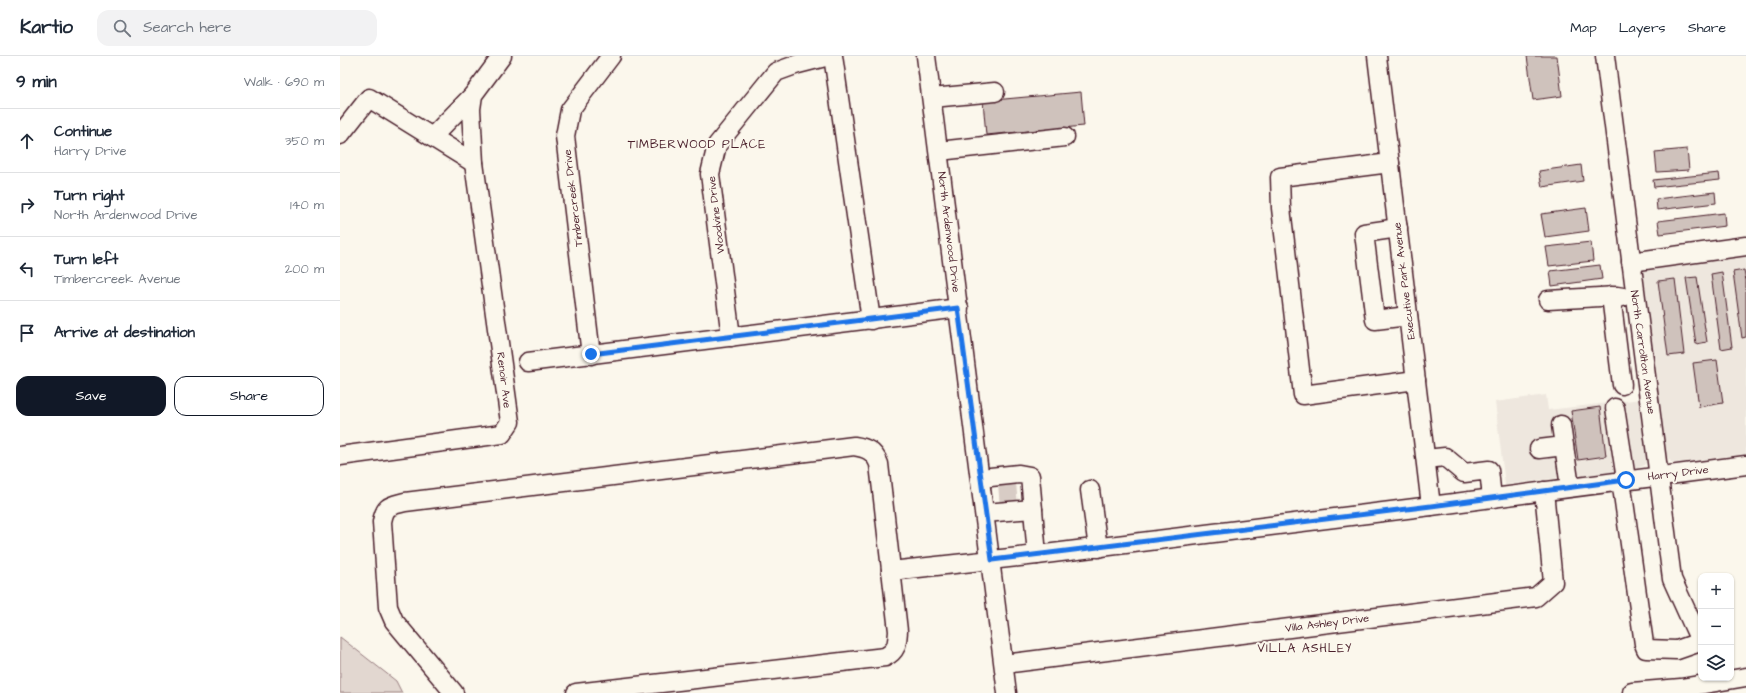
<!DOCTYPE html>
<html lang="en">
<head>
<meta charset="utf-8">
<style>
	body { margin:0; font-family:"Architects Daughter",sans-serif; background:#f2f2f3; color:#1f2937 }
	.controls { position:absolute; right:12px; bottom:12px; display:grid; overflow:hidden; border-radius:8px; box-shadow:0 1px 3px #0004 }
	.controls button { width:36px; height:36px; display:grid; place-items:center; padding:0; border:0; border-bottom:1px solid #e0e1e3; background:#fff; color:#1f2937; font:20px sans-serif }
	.stop { position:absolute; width:12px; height:12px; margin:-9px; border:3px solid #1a73e8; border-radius:50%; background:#fff }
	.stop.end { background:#1a73e8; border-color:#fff; box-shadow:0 1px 4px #0008 }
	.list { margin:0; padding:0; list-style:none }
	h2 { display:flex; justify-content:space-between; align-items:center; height:52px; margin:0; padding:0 16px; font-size:17px }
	h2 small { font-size:13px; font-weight:400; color:#747a83 }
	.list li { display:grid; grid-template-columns:26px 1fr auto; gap:12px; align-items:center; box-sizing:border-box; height:64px; padding:0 16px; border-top:1px solid #e0e1e3 }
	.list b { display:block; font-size:15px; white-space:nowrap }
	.list p { margin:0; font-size:13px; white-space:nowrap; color:#747a83 }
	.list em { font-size:13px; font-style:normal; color:#747a83 }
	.actions { display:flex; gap:8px; padding:12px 16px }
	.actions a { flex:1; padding:9px 0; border:1px solid #111827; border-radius:12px; text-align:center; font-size:14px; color:#111827 }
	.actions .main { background:#111827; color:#fff }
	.icon { flex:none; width:22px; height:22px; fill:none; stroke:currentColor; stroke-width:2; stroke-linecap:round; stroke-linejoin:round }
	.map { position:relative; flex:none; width:1406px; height:637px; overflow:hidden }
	header { display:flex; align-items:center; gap:24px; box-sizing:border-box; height:56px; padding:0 20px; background:#fff; border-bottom:1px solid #e0e1e3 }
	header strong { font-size:19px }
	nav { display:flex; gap:22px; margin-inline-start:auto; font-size:14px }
	.search { width:280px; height:36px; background:#f2f2f3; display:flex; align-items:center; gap:10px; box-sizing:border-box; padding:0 14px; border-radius:12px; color:#747a83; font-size:15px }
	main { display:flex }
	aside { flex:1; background:#fff }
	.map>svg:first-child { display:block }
	.built { fill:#eee7de }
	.green { fill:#e2d7d0; stroke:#967b7e }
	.building { fill:#cfc2bc; stroke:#4a1f2b }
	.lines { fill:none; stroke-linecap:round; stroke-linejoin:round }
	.minor-tunnel { stroke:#d8ccc5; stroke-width:18; stroke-dasharray:18 9; stroke-linecap:butt }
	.minor-casing { stroke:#4a1f2b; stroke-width:21 }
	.minor { stroke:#fbf7ec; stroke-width:18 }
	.route { stroke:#1a73e8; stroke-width:5 }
	.labels { text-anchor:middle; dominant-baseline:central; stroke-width:4; stroke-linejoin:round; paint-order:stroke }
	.street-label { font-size:11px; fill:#4a1f2b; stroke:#fbf7ec }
	.neighbourhood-label { font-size:12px; letter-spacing:1px; fill:#4a1f2b; stroke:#fbf7ec }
</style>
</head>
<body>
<header>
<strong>Kartio</strong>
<div class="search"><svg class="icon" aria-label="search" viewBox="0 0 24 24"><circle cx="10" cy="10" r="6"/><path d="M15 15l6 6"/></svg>Search here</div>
<nav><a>Map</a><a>Layers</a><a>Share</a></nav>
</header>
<main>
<aside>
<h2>9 min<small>Walk · 690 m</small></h2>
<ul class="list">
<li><svg class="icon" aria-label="ahead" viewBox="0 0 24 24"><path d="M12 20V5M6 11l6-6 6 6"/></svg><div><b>Continue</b><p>Harry Drive</p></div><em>350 m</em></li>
<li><svg class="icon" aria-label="right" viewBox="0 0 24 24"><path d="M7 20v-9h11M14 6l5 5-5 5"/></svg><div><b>Turn right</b><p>North Ardenwood Drive</p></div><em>140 m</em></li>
<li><svg class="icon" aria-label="left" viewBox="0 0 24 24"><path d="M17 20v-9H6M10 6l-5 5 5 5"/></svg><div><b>Turn left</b><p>Timbercreek Avenue</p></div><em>200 m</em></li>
<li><svg class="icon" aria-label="arrive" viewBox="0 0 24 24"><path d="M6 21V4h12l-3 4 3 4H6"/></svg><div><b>Arrive at destination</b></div></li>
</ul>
<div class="actions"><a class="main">Save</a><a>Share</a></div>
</aside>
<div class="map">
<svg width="1406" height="637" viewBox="0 0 1406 637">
	<rect width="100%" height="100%" fill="#fbf7ec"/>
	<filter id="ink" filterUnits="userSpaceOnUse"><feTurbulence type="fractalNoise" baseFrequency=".025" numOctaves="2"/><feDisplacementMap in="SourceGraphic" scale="8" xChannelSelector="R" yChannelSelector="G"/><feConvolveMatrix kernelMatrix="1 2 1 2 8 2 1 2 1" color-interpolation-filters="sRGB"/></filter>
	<g filter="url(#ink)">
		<!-- built -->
		<g class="built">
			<path d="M1406,196V398L1337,407L1331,406L1325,399L1301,218L1306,211Z"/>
			<path d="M1206,339L1208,354L1302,343L1308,404L1303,410L1295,413L1165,429L1155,346Z"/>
		</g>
		<!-- green -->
		<path class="green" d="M0,581L56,625L62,637H0Z"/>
		<!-- building -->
		<g class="building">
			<path d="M1187,0H1217L1222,40L1193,44Z"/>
			<path d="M741,36L744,70L646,79L643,45Z"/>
			<path d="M1347,93L1349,114L1317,116L1315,96Z"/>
			<path d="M1241,109L1243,125L1202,131L1199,115Z"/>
			<path d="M1379,117L1380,124L1314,131L1313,124Z"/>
			<path d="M1375,136L1376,147L1317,154L1316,143Z"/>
			<path d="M1246,152L1249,175L1205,181L1201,158Z"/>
			<path d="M1384,157L1385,170L1320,178L1318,165Z"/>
			<path d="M1251,186L1253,205L1209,210L1206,191Z"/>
			<path d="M1260,209L1262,223L1212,230L1210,215Z"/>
			<path d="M1404,214L1406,225V281L1402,282L1393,216Z"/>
			<path d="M1382,216L1392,291L1381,293L1371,218Z"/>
			<path d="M1357,221L1367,286L1356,288L1346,222Z"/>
			<path d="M1335,223L1344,298L1328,300L1318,225Z"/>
			<path d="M1377,304L1383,347L1359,351L1353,307Z"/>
			<path d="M1260,351L1266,400L1238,404L1231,355Z"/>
		</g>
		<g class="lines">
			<!-- minor-tunnel -->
			<path class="minor-tunnel" d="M667,427L669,451"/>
			<!-- minor casing -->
			<g class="minor-casing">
				<g id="minor">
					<path d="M493,0L531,264"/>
					<path d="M586,0L667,637"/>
					<path d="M1037,0L1091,450"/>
					<path d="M1265,0L1332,523L1361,587"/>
					<path d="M592,42L655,36"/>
					<path d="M0,79L29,42L134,107"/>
					<path d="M92,81L133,39"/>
					<path d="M599,95L725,81"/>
					<path d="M1050,107L940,121L941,152L963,339L1076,324"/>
					<path d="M1058,172L1024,177L1035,264L1068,260"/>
					<path d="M1291,206L1406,190"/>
					<path d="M1271,240L1282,329"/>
					<path d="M1208,244L1277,240L1283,241"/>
					<path d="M391,281L370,118L377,89L436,16L458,8L489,0"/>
					<path d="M251,299L225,80L230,54L271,0"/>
					<path d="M188,306L619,252"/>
					<path d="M1275,352L1286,423"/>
					<path d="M1221,369L1230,431"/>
					<path d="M1199,393L1224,390"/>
					<path d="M0,400L162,378L170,366L134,107L131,53L133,39L162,0"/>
					<path d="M1086,403L1105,401L1124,417L1149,414L1152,442"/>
					<path d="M641,422L679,418L690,420L697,499"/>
					<path d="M1281,424L1304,588L1306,593L1337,594L1360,586"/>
					<path d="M750,434L758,492"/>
					<path d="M645,457L693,453"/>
					<path d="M551,515L697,499L1091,450L1406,409"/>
					<path d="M664,608L1196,541L1213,526L1204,435"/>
					<path d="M1292,636L1341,632L1406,621"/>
					<path d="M114,637L54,565L48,551L42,466C45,449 50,450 65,446L514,390C527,392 534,395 539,408L558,575C557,588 557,595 545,601L236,637"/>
				</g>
			</g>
			<!-- minor -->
			<use href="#minor" class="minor"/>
		</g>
	</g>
	<g class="lines" filter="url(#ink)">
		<!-- route -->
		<path class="route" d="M251,298L618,252L652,504L1091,450L1286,424"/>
	</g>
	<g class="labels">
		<!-- street labels -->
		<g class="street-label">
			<text transform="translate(233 142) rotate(-97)">Timbercreek Drive</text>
			<text transform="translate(376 159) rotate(-97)">Woodvine Drive</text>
			<text transform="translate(609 176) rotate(83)">North Ardenwood Drive</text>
			<text transform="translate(1064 225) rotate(-97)">Executive Park Avenue</text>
			<text transform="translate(1303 296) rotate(82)">North Carrollton Avenue</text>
			<text transform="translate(164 324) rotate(83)">Renoir Ave</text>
			<text transform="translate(1338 417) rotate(-7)">Harry Drive</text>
			<text transform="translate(987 567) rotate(-7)">Villa Ashley Drive</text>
		</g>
		<!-- neighbourhood labels -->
		<g class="neighbourhood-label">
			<text x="357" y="88">TIMBERWOOD PLACE</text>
			<text x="965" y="592">VILLA ASHLEY</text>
		</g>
	</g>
</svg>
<div class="controls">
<button>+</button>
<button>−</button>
<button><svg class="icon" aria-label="layers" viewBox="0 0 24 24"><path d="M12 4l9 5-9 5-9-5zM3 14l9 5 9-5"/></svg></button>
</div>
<div class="stop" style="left:1286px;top:424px"></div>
<div class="stop end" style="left:251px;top:298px"></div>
</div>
</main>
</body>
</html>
